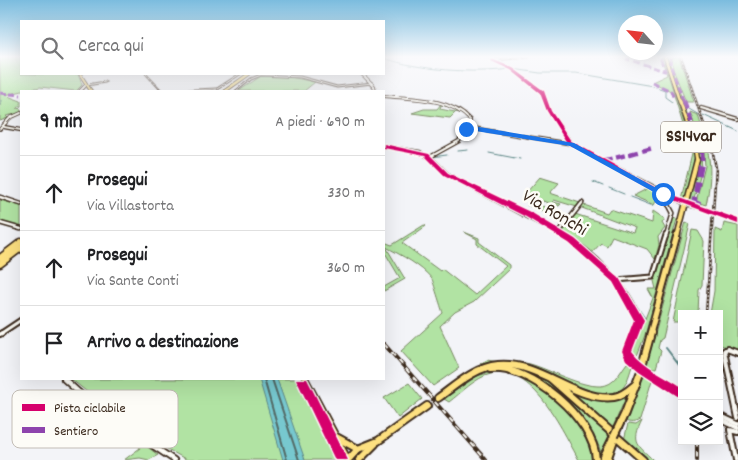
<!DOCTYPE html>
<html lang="it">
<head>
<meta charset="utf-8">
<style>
	body { margin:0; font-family:Dekko,sans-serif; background:#f2f2f2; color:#202124 }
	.controls { position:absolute; right:15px; bottom:15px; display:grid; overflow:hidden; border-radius:0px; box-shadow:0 5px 20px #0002 }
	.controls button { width:45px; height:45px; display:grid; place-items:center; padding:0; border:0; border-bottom:1px solid #e0e0e0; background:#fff; color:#202124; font:25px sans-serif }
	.compass { position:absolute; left:618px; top:15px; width:45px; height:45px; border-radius:50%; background:#fff; box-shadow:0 5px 20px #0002; rotate:297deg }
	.stop { position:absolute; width:15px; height:15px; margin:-11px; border:4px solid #1a73e8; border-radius:50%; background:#fff }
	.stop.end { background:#1a73e8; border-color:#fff; box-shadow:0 1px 5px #0008 }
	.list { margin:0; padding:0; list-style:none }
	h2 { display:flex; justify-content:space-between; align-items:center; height:65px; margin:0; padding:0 20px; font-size:21px }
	h2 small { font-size:16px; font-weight:400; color:#757577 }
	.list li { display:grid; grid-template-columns:32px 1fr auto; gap:15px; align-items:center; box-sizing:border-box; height:75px; padding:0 20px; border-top:1px solid #e0e0e0 }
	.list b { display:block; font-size:19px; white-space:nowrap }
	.list p { margin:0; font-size:16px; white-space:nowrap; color:#757577 }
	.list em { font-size:16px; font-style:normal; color:#757577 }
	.icon { flex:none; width:28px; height:28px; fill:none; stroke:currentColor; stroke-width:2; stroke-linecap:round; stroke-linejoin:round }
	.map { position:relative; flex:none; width:738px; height:460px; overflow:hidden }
	.search { position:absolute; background:#fff; box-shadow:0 5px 20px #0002; left:20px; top:20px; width:365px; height:55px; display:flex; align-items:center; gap:12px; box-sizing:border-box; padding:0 18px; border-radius:0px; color:#757577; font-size:19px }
	.panel { position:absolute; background:#fff; box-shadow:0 5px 20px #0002; left:20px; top:90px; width:365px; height:290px; border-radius:0px }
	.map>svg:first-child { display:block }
	.green { fill:#b1e3a3; stroke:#768660 }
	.water { fill:#77c8cf; stroke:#5f8988 }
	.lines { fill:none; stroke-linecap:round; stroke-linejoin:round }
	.shore { stroke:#536965; stroke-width:2 }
	.stream-far1 { stroke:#5f8988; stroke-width:1 }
	.stream { stroke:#5f8988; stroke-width:2 }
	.trunk-tunnel { stroke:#cecccc; stroke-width:6; stroke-dasharray:6 3; stroke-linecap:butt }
	.minor-far4-casing { stroke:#3b2a1e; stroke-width:3 }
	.minor-far3-casing { stroke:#3b2a1e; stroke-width:4.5 }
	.minor-far2-casing { stroke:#3b2a1e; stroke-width:5.5 }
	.minor-far1-casing { stroke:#3b2a1e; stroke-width:7 }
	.minor-casing { stroke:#3b2a1e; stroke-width:8 }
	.tertiary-far2-casing { stroke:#3b2a1e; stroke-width:4 }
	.tertiary-far1-casing { stroke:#3b2a1e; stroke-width:5.5 }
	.tertiary-casing { stroke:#3b2a1e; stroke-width:8 }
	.primary-far1-casing { stroke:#3b2a1e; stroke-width:4 }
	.primary-casing { stroke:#3b2a1e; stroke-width:9 }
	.trunk-far4-casing { stroke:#3b2a1e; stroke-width:4.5 }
	.trunk-far3-casing { stroke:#3b2a1e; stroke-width:5.5 }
	.trunk-far2-casing { stroke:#3b2a1e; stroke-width:7 }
	.trunk-far1-casing { stroke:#3b2a1e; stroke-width:9 }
	.trunk-casing { stroke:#3b2a1e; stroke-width:10 }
	.motorway-far1-casing { stroke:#3b2a1e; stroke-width:4.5 }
	.motorway-casing { stroke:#3b2a1e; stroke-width:9 }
	.minor-far4 { stroke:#fdfcf7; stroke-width:1 }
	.minor-far3 { stroke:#fdfcf7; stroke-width:2 }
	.minor-far2 { stroke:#fdfcf7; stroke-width:2.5 }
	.minor-far1 { stroke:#fdfcf7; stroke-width:3 }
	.minor { stroke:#fdfcf7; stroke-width:4 }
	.tertiary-far2 { stroke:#fdfcf7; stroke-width:2 }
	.tertiary-far1 { stroke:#fdfcf7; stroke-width:2.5 }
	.tertiary { stroke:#fdfcf7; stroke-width:4.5 }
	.primary-far1 { stroke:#fde080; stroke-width:2 }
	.primary { stroke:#fde080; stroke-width:5.5 }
	.trunk-far4 { stroke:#fde080; stroke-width:2.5 }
	.trunk-far3 { stroke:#fde080; stroke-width:3 }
	.trunk-far2 { stroke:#fde080; stroke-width:4 }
	.trunk-far1 { stroke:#fde080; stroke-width:5 }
	.trunk { stroke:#fde080; stroke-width:6 }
	.motorway-far1 { stroke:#fde080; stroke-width:2.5 }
	.motorway { stroke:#fde080; stroke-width:5.5 }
	.rail-far1-casing { stroke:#3b2a1e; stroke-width:2.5 }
	.rail-casing { stroke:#3b2a1e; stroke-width:4 }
	.rail-far1 { stroke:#fdfcf7; stroke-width:1; stroke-dasharray:2; stroke-linecap:butt }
	.rail { stroke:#fdfcf7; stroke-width:2; stroke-dasharray:5.5; stroke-linecap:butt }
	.trunk-bridge-casing { stroke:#3b2a1e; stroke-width:10; stroke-linecap:butt }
	.trunk-bridge { stroke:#fde080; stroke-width:6 }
	.quiet-far2 { stroke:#8e44ad; stroke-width:3; stroke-dasharray:7 3; stroke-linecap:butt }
	.quiet-far1 { stroke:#8e44ad; stroke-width:4.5; stroke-dasharray:9 4.5; stroke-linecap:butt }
	.quiet { stroke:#8e44ad; stroke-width:5.5; stroke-dasharray:11 5.5; stroke-linecap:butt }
	.cycleway-casing { stroke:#fdfcf7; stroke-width:3 }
	.cycleway { fill:#d6006c; fill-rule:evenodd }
	.route { fill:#1a73e8 }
	.labels { text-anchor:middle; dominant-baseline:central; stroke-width:5; stroke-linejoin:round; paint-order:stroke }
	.shield { fill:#fdfcf7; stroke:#75695f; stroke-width:1 }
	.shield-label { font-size:18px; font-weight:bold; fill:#3b2a1e }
	.street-label { font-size:19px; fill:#3b2a1e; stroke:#fdfcf7 }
	.key { fill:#fdfcf7; stroke:#c3bdb6; stroke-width:1 }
	.key-label { font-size:14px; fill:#3b2a1e }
</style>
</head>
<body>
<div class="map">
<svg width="738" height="460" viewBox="0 0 738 460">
	<rect width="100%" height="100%" fill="#f3f4f8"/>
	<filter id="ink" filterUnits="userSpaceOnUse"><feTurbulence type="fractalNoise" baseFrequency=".02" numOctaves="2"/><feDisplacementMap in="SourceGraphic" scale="10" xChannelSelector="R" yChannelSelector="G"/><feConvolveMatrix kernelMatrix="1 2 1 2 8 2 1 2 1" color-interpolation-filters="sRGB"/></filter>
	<g filter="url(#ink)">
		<!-- green -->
		<g class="green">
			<path d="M0,57H21V74H78L82,85L76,91L40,87L5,95L21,101V106L17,108L21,109V113L6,116L8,118L0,121Z"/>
			<path d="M661,57H664L665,66L694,151V167L684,201L681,200L692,154L673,92L652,82L667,75Z"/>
			<path d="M666,57H670V64L701,154L702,169L693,203L695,205L688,203L698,166V152Z"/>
			<path d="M672,57H679L694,102H686L673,69Z"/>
			<path d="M261,76H285L315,82L304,91H239Z"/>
			<path d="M441,104L449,107L441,105L440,109L465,114L456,112L450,118L412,113L424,109H437Z"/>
			<path d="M690,112L698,115C709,151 714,167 706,205L696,202L705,166L704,153Z"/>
			<path d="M540,177L559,183L550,193L580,203L577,207L554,200L553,202L561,204L559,206L543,201L540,205L555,211L552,214L527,205L534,197L526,193Z"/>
			<path d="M649,188L660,194L654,205L633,196Z"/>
			<path d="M0,200L21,206V228L0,222Z"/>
			<path d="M584,205L607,213L610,209L652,223L653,211L665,219L662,223L665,228L658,237L659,245L655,259L647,249L612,236L607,246L601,243L591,254L563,232L575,214L633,233L635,228L582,208Z"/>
			<path d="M673,218L677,219L645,335L635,361L631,355L653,298L648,289H656L654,281Z"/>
			<path d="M686,222L690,224L663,338L660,340L658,348L661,351L656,368L646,367Z"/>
			<path d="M724,223L738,226V352L721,345L722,350L719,348V314H710L714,291L715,229L722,232Z"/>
			<path d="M424,225L426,226L402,243L440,271L442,269L475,295L506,266L477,244V239L464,232L479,238V242L509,265V269L474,302L455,312L440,326L459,368L433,386L401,351L443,313C441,307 433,281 432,279C422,266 401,255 386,247L405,279L384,291V287L400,278L384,251V242L392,245Z"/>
			<path d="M692,230L698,231L704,241L702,285L699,290L698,314H682V322H673Z"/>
			<path d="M487,360C500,363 515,360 530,364C551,370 580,387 601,386C615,385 619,373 627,363L632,366C625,389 622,397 596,393L525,365L497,362L480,364Z"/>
			<path d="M517,369L547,378L610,434L601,453C593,420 550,394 525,373Z"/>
			<path d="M499,370C538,375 568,411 591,441L592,460H579C562,430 533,364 491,374C476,377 461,393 449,402L444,399L477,376Z"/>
			<path d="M642,371L652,380L640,420C634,423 631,423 625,421Z"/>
			<path d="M71,379H303L343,460H187L137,432Z"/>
			<path d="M409,383L422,399L398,418L384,398Z"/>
			<path d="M560,383L597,396L627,395L612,429Z"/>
			<path d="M642,421C631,443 638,445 653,460H647L624,440L628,424L636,425Z"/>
			<path d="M140,441L158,455L149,460L140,458L124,460L140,448L136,442Z"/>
		</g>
		<!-- water -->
		<path class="water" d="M259,379H277L305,460H283Z"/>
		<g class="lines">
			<!-- shore -->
			<g class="shore">
				<path d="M264,379L287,460"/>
				<path d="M272,379L299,460"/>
			</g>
			<!-- stream-far1 -->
			<g class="stream-far1">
				<path d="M384,58C418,70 474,74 510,69"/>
				<path d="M513,69L540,73H576L653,86L665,90V97L672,102"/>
				<path d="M0,101H2L0,105"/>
				<path d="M689,109L699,115"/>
				<path d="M703,115L738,131"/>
				<path d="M458,151L468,150"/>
				<path d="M489,153L520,159"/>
				<path d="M431,157L447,155"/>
				<path d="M593,182L603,186"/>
				<path d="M466,183L514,206"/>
				<path d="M609,188L624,194"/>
				<path d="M630,197L653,206"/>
				<path d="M562,233L576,242"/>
				<path d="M623,285L645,318"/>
			</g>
			<!-- stream -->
			<path class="stream" d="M666,348L682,369"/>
			<!-- trunk-tunnel -->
			<path class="trunk-tunnel" d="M427,406L438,398"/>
			<!-- minor-far4 casing -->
			<g class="minor-far4-casing">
				<g id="minor-far4">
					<path d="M492,60C512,69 538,81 546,103"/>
					<path d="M493,60L529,57"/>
					<path d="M87,85L105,82"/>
					<path d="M175,91L216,89"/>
					<path d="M214,91L240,74"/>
					<path d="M236,91L251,79L261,75L300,77L337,87L372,83"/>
				</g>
			</g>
			<!-- minor-far3 casing -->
			<g class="minor-far3-casing">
				<g id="minor-far3">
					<path d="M545,101L549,111L572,144"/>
					<path d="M701,108L738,119"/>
					<path d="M4,127L21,130"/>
					<path d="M384,146L420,152L434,161"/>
					<path d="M430,157L459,141L469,125"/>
				</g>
			</g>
			<!-- minor-far2 casing -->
			<g class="minor-far2-casing">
				<g id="minor-far2">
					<path d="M433,160L447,174L565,237"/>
					<path d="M663,194L673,213L666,237"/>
					<path d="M0,197L21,204"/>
					<path d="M559,232L582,203"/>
				</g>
			</g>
			<!-- minor-far1 casing -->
			<g class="minor-far1-casing">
				<g id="minor-far1">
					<path d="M563,235C592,252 629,287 639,320L634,334"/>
					<path d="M616,280L653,277L666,235"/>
					<path d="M0,334L21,320"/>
				</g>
			</g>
			<!-- minor casing -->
			<g class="minor-casing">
				<g id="minor">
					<path d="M634,333L627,351L635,364"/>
					<path d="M0,334L2,333"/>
					<path d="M738,353L727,349L724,351L738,418"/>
					<path d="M645,369L682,394"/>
					<path d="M719,415L738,424"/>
					<path d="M719,419L738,428"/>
					<path d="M736,460L730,430L738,432"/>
				</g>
			</g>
			<!-- tertiary-far2 casing -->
			<g class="tertiary-far2-casing">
				<g id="tertiary-far2">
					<path d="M362,74L374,86L375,91"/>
					<path d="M80,91L85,86"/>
					<path d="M384,96C413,99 449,97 470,120L469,125L473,128L572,144L603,161"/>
					<path d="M0,129L10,118L21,113"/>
				</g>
			</g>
			<!-- tertiary-far1 casing -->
			<g class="tertiary-far1-casing">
				<g id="tertiary-far1">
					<path d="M601,160L682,202"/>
					<path d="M690,205L708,210"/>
					<path d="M716,213L738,222"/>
					<path d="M0,223L21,229"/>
				</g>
			</g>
			<!-- tertiary casing -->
			<g class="tertiary-casing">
				<path id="tertiary" d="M64,379L95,407L174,460"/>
			</g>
			<!-- primary-far1 casing -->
			<g class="primary-far1-casing">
				<path id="primary-far1" d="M80,74L91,91"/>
			</g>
			<!-- primary casing -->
			<g class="primary-casing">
				<path id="primary" d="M305,379L348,460"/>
			</g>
			<!-- trunk-far4 casing -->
			<g class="trunk-far4-casing">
				<path id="trunk-far4" d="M665,57L680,103"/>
			</g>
			<!-- trunk-far3 casing -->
			<g class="trunk-far3-casing">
				<path id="trunk-far3" d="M680,101L694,143L697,161"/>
			</g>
			<!-- trunk-far2 casing -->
			<g class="trunk-far2-casing">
				<path id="trunk-far2" d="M677,237L697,160"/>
			</g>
			<!-- trunk-far1 casing -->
			<g class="trunk-far1-casing">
				<path id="trunk-far1" d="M650,334L677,235"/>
			</g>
			<!-- trunk casing -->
			<g class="trunk-casing">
				<g id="trunk">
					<path d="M642,366L651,333"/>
					<path d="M490,369C530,364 595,420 596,460"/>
					<path d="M551,379L643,460"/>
					<path d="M438,398C456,385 475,367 498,365C540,361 575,402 614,397C623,396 631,388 637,383"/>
					<path d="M625,413L641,371"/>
					<path d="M336,437L358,449"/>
					<path d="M348,460L358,449L378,441L427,406"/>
					<path d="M359,460L375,444"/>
					<path d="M602,460L614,436"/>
					<path d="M607,460L614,440"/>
				</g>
			</g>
			<!-- motorway-far1 casing -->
			<g class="motorway-far1-casing">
				<path id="motorway-far1" d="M225,91L249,74"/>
			</g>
			<!-- motorway casing -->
			<g class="motorway-casing">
				<g id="motorway">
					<path d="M0,258L21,242"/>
					<path d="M0,264L21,248"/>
				</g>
			</g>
			<!-- minor-far4 -->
			<use href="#minor-far4" class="minor-far4"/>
			<!-- minor-far3 -->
			<use href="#minor-far3" class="minor-far3"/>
			<!-- minor-far2 -->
			<use href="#minor-far2" class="minor-far2"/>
			<!-- minor-far1 -->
			<use href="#minor-far1" class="minor-far1"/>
			<!-- minor -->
			<use href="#minor" class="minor"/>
			<!-- tertiary-far2 -->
			<use href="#tertiary-far2" class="tertiary-far2"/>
			<!-- tertiary-far1 -->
			<use href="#tertiary-far1" class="tertiary-far1"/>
			<!-- tertiary -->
			<use href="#tertiary" class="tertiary"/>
			<!-- primary-far1 -->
			<use href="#primary-far1" class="primary-far1"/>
			<!-- primary -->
			<use href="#primary" class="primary"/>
			<!-- trunk-far4 -->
			<use href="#trunk-far4" class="trunk-far4"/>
			<!-- trunk-far3 -->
			<use href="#trunk-far3" class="trunk-far3"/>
			<!-- trunk-far2 -->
			<use href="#trunk-far2" class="trunk-far2"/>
			<!-- trunk-far1 -->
			<use href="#trunk-far1" class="trunk-far1"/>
			<!-- trunk -->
			<use href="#trunk" class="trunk"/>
			<!-- motorway-far1 -->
			<use href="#motorway-far1" class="motorway-far1"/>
			<!-- motorway -->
			<use href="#motorway" class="motorway"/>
			<!-- rail-far1 casing -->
			<g class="rail-far1-casing">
				<g id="rail-far1">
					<path d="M681,57L712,148L716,168L706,314"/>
					<path d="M146,74L162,91"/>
				</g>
			</g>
			<!-- rail casing -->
			<g class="rail-casing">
				<g id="rail">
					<path d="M384,344L486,460"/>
					<path d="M697,441V460"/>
				</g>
			</g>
			<!-- rail-far1 -->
			<use href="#rail-far1" class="rail-far1"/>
			<!-- rail -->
			<use href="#rail" class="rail"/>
			<!-- trunk-bridge casing -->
			<g class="trunk-bridge-casing">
				<g id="trunk-bridge">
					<path d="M641,371L642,366"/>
					<path d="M614,436L625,413"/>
				</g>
			</g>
			<!-- trunk-bridge -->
			<use href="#trunk-bridge" class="trunk-bridge"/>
			<!-- quiet-far2 -->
			<g class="quiet-far2">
				<path d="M630,57L627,59L665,71L660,57"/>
				<path d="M671,57L670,64L684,103"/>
				<path d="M652,82L671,91L674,99"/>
				<path d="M0,93L21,95"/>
			</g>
			<!-- quiet-far1 -->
			<g class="quiet-far1">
				<path d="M684,101L702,152V161"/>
				<path d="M603,161L653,148"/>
			</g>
			<!-- quiet -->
			<g class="quiet">
				<path d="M603,161L608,160"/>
				<path d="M700,205L694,202L702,160"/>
			</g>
			<!-- cycleway casing -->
			<g class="cycleway-casing">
				<g id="cycleway">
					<path d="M492,59L513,68L544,91L551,111L571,141L665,193L738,219V224L661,195L567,143L547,111L540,93L511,70L491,61Z"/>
					<path d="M384,144L429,154L448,173L532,213L575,239L619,278L644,320L632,351C644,367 666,376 682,387V399L639,371L626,360L622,351L634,320L613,282L569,243L526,217L444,175L425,156L384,148Z"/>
					<path d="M296,379H307L348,460H335Z"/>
				</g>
			</g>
			<!-- cycleway -->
			<use href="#cycleway" class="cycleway"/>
		</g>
	</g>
	<!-- sky -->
	<linearGradient id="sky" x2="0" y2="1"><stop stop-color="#7bbcde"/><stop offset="0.47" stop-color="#fafafc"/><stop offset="1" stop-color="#fafafc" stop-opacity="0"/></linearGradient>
	<rect width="738" height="121" fill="url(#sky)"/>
	<!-- route -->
	<path class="route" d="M473,126L574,143L667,194L661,196L570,146L463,129Z"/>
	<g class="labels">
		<!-- shield labels -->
		<rect class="shield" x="661" y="121.5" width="60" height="31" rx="4"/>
		<g class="shield-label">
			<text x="691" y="137">SS14var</text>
		</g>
		<!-- street labels -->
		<g class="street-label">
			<text transform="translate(554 214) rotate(31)">Via Ronchi</text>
		</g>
	</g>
	<!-- legend -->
	<rect x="12" y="390" width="166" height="58" rx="8" class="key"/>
	<rect x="22" y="404" width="23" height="7" fill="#d6006c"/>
	<rect x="22" y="427" width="23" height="6" fill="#8e44ad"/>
	<g class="key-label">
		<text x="54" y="412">Pista ciclabile</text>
		<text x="54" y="435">Sentiero</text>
	</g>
</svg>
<div class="controls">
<button>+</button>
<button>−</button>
<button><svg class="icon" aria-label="layers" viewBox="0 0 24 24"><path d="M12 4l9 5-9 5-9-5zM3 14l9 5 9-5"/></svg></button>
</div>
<svg class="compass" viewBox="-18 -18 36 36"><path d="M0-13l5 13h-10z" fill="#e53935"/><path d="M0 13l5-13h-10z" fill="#757577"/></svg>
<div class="stop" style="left:663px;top:194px"></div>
<div class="stop end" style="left:466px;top:129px"></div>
<div class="search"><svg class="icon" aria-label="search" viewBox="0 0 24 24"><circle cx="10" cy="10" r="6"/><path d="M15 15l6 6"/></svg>Cerca qui</div>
<section class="panel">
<h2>9 min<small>A piedi · 690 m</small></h2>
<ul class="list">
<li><svg class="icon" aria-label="ahead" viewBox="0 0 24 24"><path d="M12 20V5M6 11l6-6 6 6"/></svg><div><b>Prosegui</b><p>Via Villastorta</p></div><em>330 m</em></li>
<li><svg class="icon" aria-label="ahead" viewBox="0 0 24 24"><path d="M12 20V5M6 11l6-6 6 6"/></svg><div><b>Prosegui</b><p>Via Sante Conti</p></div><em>360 m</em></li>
<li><svg class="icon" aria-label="arrive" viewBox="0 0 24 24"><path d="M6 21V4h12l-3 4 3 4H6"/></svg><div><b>Arrivo a destinazione</b></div></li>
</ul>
</section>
</div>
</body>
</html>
